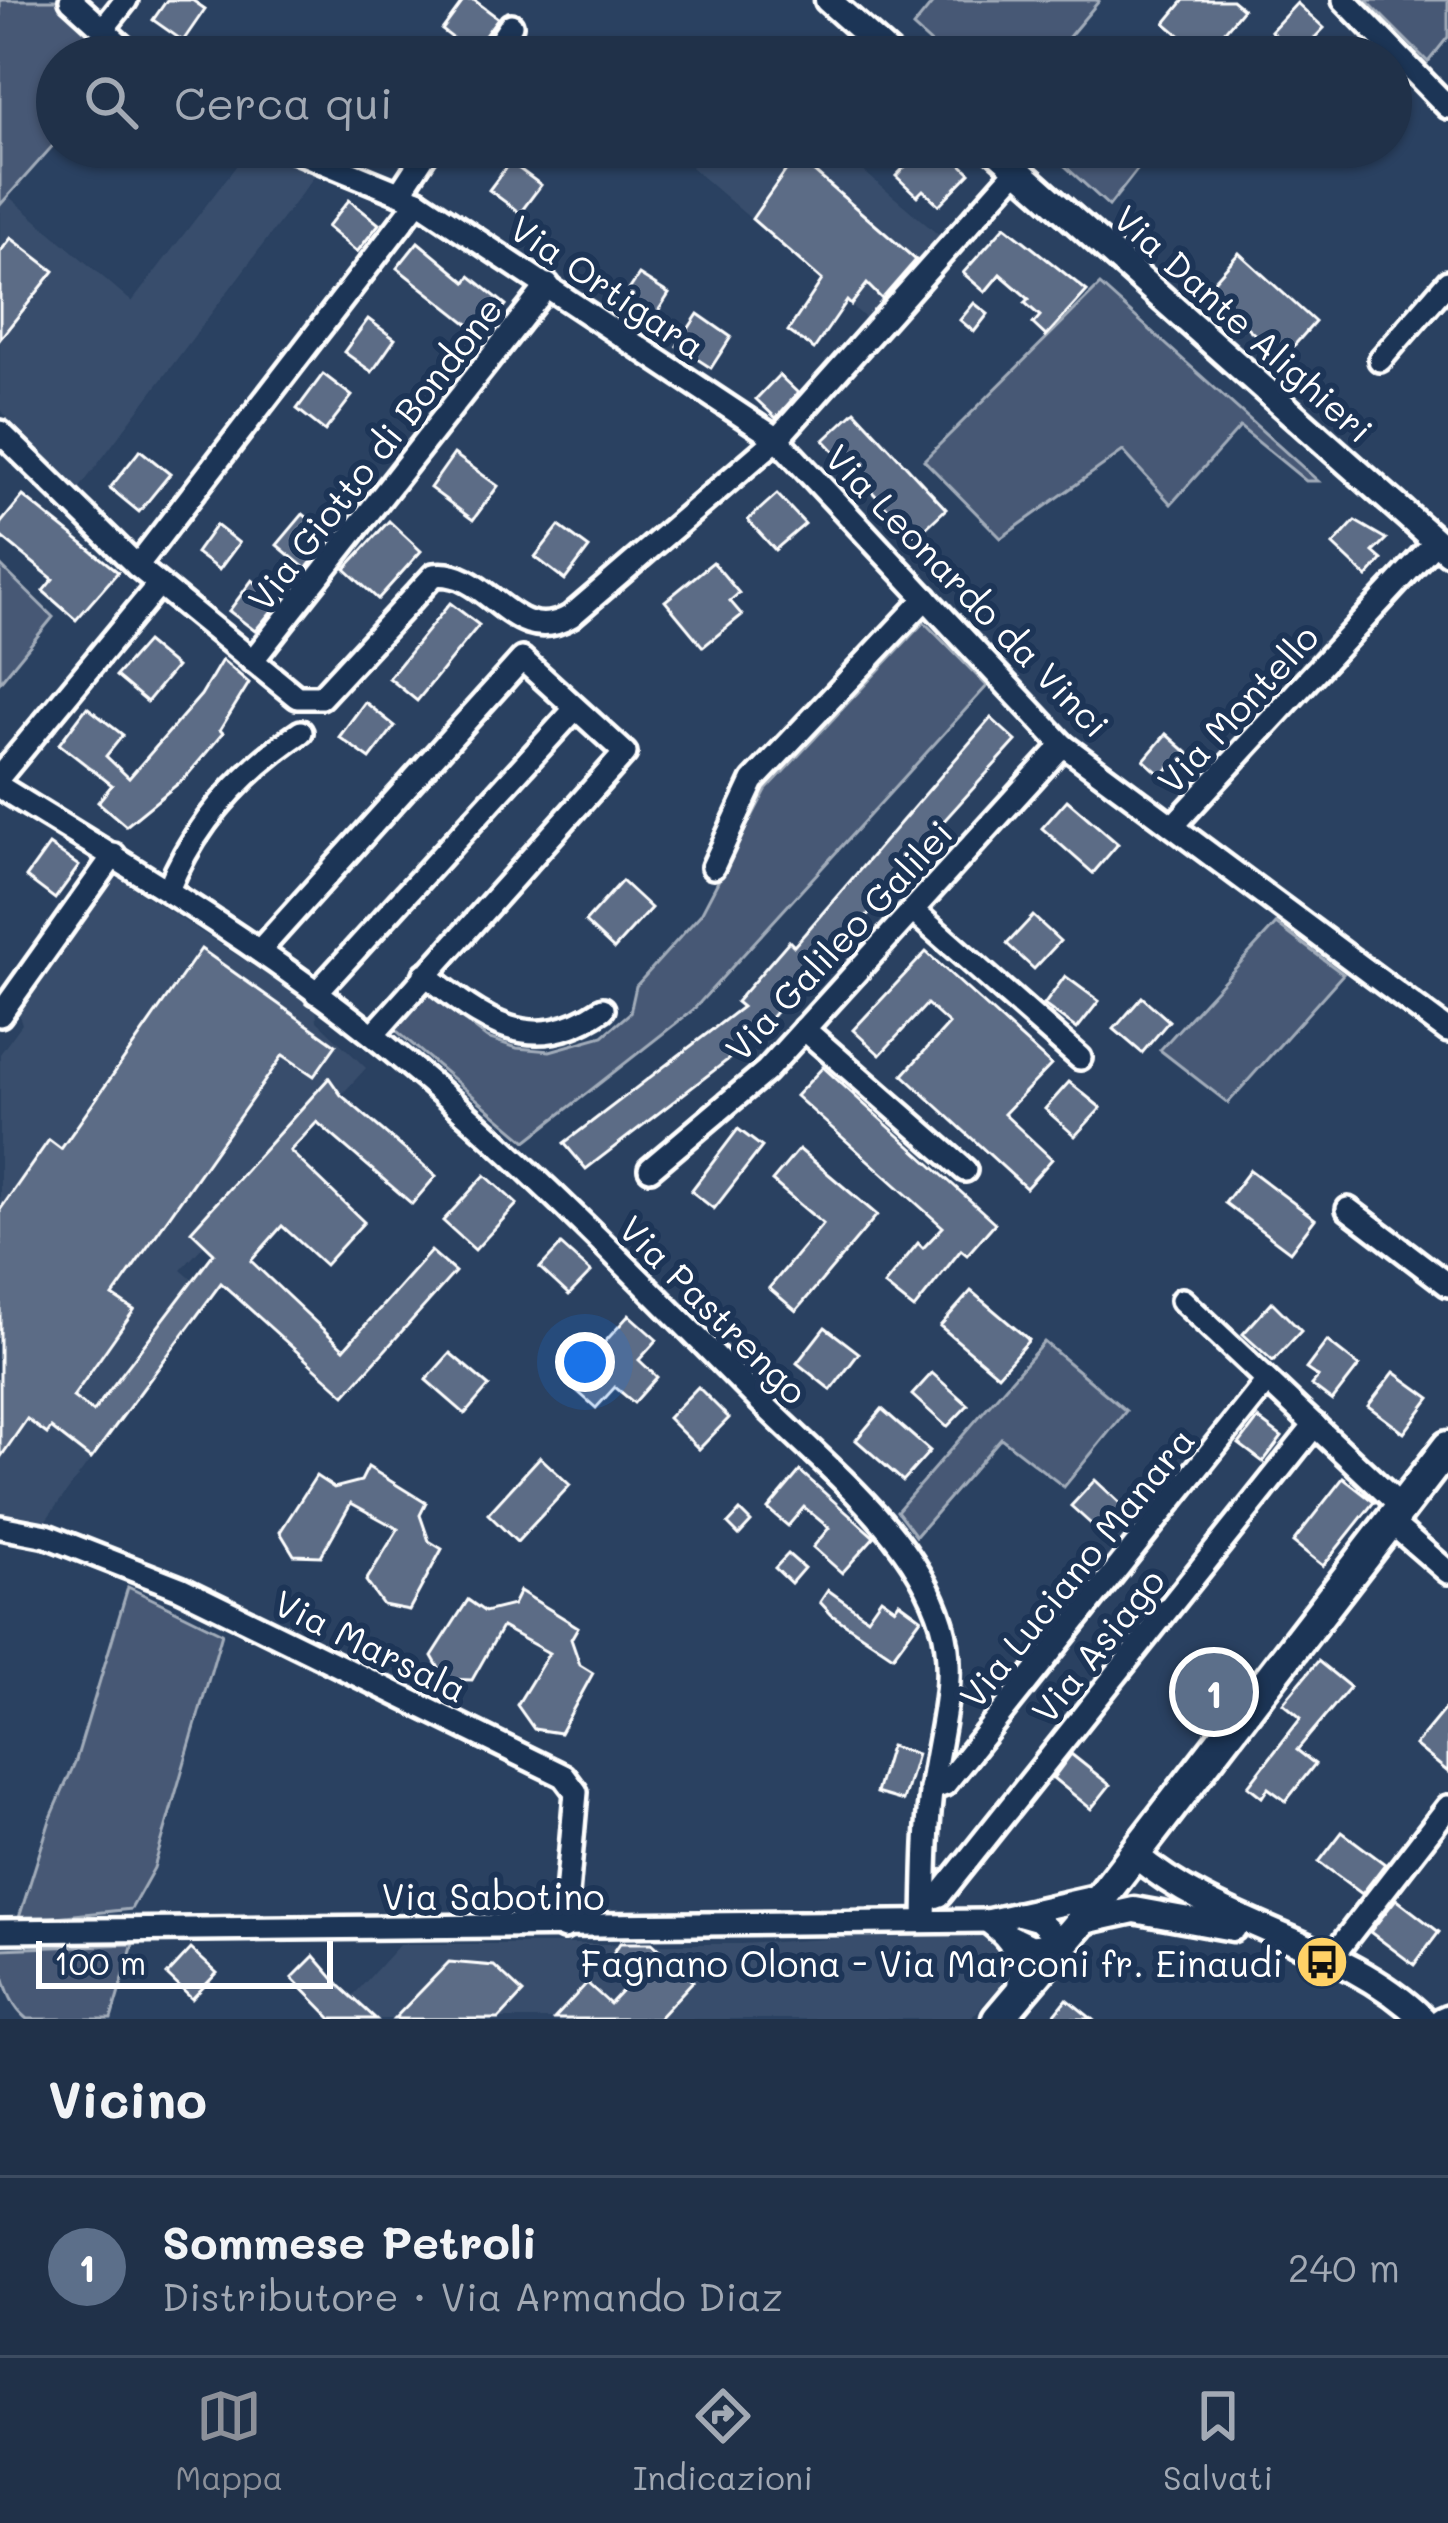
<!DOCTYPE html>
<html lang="it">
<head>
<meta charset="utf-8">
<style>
	body { margin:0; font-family:Mali,sans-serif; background:#2d3d53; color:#f1f3f6 }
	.scale { position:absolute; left:36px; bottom:30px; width:297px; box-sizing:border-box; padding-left:12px; border:6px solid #fff; border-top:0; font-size:33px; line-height:42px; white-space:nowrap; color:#fff; -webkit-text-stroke:9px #1d3557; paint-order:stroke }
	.you { position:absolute; left:585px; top:1362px; width:42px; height:42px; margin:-30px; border:9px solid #fff; border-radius:50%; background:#1a73e8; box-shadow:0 0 0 18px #1a73e833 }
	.badge { display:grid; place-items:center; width:78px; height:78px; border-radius:50%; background:#8c9099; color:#fff; font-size:39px; font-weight:700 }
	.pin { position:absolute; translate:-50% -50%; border:6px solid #fff; box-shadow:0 3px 12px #0006 }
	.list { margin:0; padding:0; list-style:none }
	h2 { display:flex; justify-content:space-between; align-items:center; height:156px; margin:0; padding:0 48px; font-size:51px }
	h2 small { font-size:39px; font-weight:400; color:#a2a9b4 }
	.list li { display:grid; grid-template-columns:78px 1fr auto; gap:36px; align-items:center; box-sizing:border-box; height:180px; padding:0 48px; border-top:3px solid #3d4c61 }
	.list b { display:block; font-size:45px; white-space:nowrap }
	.list p { margin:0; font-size:39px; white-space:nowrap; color:#a2a9b4 }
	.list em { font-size:39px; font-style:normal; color:#a2a9b4 }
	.icon { flex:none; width:66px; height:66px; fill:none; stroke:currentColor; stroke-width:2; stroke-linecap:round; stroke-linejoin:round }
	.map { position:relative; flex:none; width:1448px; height:2019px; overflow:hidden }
	.search { position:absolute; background:#203149; box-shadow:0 3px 9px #0004; left:36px; right:36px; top:36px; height:132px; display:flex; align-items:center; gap:30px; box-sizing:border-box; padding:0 42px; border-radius:66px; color:#a2a9b4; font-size:45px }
	.sheet { height:336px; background:#203149 }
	nav { display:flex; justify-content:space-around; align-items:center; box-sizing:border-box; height:168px; border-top:3px solid #3d4c61; background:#203149; font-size:33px; color:#a2a9b4 }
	nav a { display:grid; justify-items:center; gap:6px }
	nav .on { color:#8c9099 }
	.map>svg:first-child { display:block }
	.built { fill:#394e6c }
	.green { fill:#465975; stroke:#a2acba; stroke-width:3 }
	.building { fill:#5b6c86; stroke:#fff; stroke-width:3 }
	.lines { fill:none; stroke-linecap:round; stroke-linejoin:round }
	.minor-casing { stroke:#fff; stroke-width:30 }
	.tertiary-casing { stroke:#fff; stroke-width:33 }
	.secondary-casing { stroke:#fff; stroke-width:39 }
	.minor { stroke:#1d3557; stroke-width:21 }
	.tertiary { stroke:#1d3557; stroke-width:24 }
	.secondary { stroke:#1d3557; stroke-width:30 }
	.labels { text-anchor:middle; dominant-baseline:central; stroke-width:12; stroke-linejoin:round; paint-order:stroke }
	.street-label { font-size:36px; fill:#fff; stroke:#1d3557 }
	.poi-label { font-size:36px; fill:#fff; stroke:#1d3557; text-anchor:end }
</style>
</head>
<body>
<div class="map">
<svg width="1448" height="2019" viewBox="0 0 1448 2019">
	<rect width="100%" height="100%" fill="#2a4161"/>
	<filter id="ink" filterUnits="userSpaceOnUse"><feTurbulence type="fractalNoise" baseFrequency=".00833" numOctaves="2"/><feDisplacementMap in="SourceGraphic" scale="24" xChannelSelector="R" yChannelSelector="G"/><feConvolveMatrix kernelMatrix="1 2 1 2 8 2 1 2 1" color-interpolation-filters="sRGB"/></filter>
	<g filter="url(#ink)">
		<!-- built -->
		<g class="built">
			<path d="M706,147H835L941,237L870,322L691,167Z"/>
			<path d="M250,148L316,174L79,489L0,410V206L8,196L132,302Z"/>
			<path d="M120,879L316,1007L317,1021L366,1068L181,1270L211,1296L40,1528L0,1519V1054L22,1024L16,1005L104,881Z"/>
			<path d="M972,1931L988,1940L1004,1962L1002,1984L970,2019H332L400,1944H741Z"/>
		</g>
		<!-- green -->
		<g class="green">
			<path d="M0,0H58L117,57H57V141L0,205Z"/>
			<path d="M935,0H1098L1099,1L1063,44L1076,57H946L913,27Z"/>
			<path d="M1366,0H1448V37L1428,62Z"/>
			<path d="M1044,147H1155L1109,206Z"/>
			<path d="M1100,285L1318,481H1306L1240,427L1171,504L1123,451L1001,538L924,460Z"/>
			<path d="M0,565L53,617L0,682Z"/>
			<path d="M924,622L987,686L693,1010L526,1141L392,1027L426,991L487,1038L517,1048L550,1051L603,1036L630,1013L636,986L701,914L766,790Z"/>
			<path d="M1276,924L1343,974L1228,1103L1160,1050Z"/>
			<path d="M1044,1342L1126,1411L1064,1487L1001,1438L916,1536L897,1511Z"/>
			<path d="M128,1587L222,1633L154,1868L131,1909L18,1921L50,1820L76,1760Z"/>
			<path d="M133,1944L111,2019H27C8,2005 0,1971 0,1949Z"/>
		</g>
		<!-- building -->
		<g class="building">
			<path d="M167,0H192L205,9L183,41L153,20Z"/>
			<path d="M464,0H474L498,18L472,53L442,30Z"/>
			<path d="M1184,0H1232L1243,9L1204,56L1165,23Z"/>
			<path d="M1297,3L1324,28L1297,56L1271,31Z"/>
			<path d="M924,147H943L970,173L939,205L923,190L917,196L896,176Z"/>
			<path d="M796,156L916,260L882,299L867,284L851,305L847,301L814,349L788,331L822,280L752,219Z"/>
			<path d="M510,162L541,185L520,213L489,190Z"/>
			<path d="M349,200L379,224L357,252L327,227Z"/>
			<path d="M1005,226L1087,291L1046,336L1033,324L1040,316L1025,303L1029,299L1000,274L985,292L963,273Z"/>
			<path d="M11,238L54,271L0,339V252Z"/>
			<path d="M418,242L466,282L470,276L506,305L482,335L397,268Z"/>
			<path d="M1239,253L1315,322L1282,359L1206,290Z"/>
			<path d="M639,275L669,294L651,322L621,302Z"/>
			<path d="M974,303L988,314L974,332L960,320Z"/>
			<path d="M698,314L731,337L711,368L677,346Z"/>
			<path d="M368,319L395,339L372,372L344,352Z"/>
			<path d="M323,374L352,396L325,431L297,409Z"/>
			<path d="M779,375L798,393L776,418L756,399Z"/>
			<path d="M855,411L946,509L915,538L824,440Z"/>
			<path d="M140,450L170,474L139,512L110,488Z"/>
			<path d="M454,454L498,486L473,520L430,488Z"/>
			<path d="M777,494L805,524L775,550L748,520Z"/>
			<path d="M23,496L118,572L76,620L43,591L53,579L0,536V524Z"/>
			<path d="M303,514L331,537L306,569L277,545Z"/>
			<path d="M389,521L421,551L378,599L345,569Z"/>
			<path d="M1355,521L1386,539L1373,552L1382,560L1367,577L1333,545Z"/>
			<path d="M216,525L239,543L219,570L196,553Z"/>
			<path d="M559,526L589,548L565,580L535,557Z"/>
			<path d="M713,562L739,593L730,601L742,615L703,647L665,601Z"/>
			<path d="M252,580L280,601L255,631L229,611Z"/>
			<path d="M450,603L479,625L417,701L389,678Z"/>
			<path d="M146,642L176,667L147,702L116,676Z"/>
			<path d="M222,660L249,683L220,730L223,733L185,778L126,826L98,802L112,785L59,744L87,707L123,735L106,756L129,778L201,695Z"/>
			<path d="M365,702L395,726L370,759L339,737Z"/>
			<path d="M991,718L1016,741L876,896L881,900L853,931L819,968L815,965L751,1042L586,1169L564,1143L742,1007L736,1002L789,941L794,946Z"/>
			<path d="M1166,734L1191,756L1180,770L1172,763L1162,776L1144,760Z"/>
			<path d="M1067,800L1118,844L1093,873L1042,828Z"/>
			<path d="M49,845L79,866L55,899L26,877Z"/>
			<path d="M622,881L651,908L614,949L585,922Z"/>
			<path d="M1033,916L1060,941L1034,969L1007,944Z"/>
			<path d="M201,949L336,1045L314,1076L283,1055L113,1296L134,1310L73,1397L93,1412L214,1253L191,1231L329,1078L341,1095L436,1176L412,1204L317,1122L290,1151L364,1222L325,1265L282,1226L251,1261L344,1349L431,1251L455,1272L345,1395L221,1283L91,1459L51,1428L47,1434L27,1419L0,1458V1210L49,1140L61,1149Z"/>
			<path d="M926,952L1051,1065L1004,1114L1052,1159L1026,1188L903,1075L949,1024L927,1004L880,1055L853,1030Z"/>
			<path d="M1065,976L1099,1001L1077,1029L1044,1005Z"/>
			<path d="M1142,997L1169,1021L1142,1053L1114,1029Z"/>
			<path d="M823,1067L995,1223L967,1255L961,1250L914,1309L884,1285L918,1243L923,1248L943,1227L796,1096Z"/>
			<path d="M1069,1082L1101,1108L1075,1136L1045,1109Z"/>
			<path d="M738,1129L762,1147L714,1209L691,1191Z"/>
			<path d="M799,1149L877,1215L796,1311L769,1288L823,1224L772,1181Z"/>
			<path d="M1250,1170L1315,1219L1290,1252L1225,1203Z"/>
			<path d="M485,1175L517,1204L475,1250L443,1221Z"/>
			<path d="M561,1245L591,1272L569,1295L540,1268Z"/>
			<path d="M971,1291L1029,1340L998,1375L940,1326Z"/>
			<path d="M1272,1302L1301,1331L1273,1361L1243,1334Z"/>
			<path d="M629,1315L657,1340L639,1360L657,1377L634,1403L615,1387L596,1408L568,1383Z"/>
			<path d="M825,1327L859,1353L831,1390L797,1363Z"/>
			<path d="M1327,1341L1359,1366L1332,1401L1311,1385L1318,1377L1306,1369Z"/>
			<path d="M450,1353L489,1386L465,1414L426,1380Z"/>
			<path d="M1394,1372L1430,1398L1404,1433L1368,1406Z"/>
			<path d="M932,1373L968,1405L947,1427L912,1395Z"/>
			<path d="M698,1387L729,1418L699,1449L668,1418Z"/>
			<path d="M882,1409L930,1451L903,1481L856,1440Z"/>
			<path d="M1258,1419L1282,1437L1263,1462L1239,1444Z"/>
			<path d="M540,1457L570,1485L517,1542L488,1514Z"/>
			<path d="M368,1467L426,1503L420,1515L429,1541L442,1549L409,1610L383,1605L366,1581L398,1529L351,1503L321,1556L294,1555L280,1532L316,1476L334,1488L361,1481Z"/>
			<path d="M800,1471L874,1537L842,1573L813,1547L829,1528L804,1507L788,1526L768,1509Z"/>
			<path d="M1343,1478L1374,1502L1323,1566L1293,1542Z"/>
			<path d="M1095,1480L1124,1507L1100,1532L1071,1506Z"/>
			<path d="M740,1511L751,1522L739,1535L728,1524Z"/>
			<path d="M788,1554L804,1568L791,1583L775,1568Z"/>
			<path d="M828,1590L867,1618L881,1598L895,1608L899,1602L921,1618L893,1656L832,1615L820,1602Z"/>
			<path d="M520,1591L578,1627L571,1639L580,1665L593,1673L560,1733L534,1729L517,1705L549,1653L502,1627L472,1680L445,1679L432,1656L468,1600L485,1612L513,1605Z"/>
			<path d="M1318,1661L1350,1687L1297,1750L1315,1764L1286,1801L1268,1788L1262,1797L1248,1786L1301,1718L1283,1703Z"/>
			<path d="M1214,1679L1231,1694L1213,1715L1195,1700Z"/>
			<path d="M1448,1705V1772L1415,1745Z"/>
			<path d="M890,1746L917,1754L903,1801L876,1793Z"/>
			<path d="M1071,1754L1110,1785L1091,1809L1053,1778Z"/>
			<path d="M1342,1832L1385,1864L1362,1894L1319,1862Z"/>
			<path d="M1396,1899L1439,1932L1414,1965L1370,1932Z"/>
			<path d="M620,1943H652L693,1981L658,2019H554L587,1983L610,2004L636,1976L612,1955Z"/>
			<path d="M191,1949L217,1973L192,1999L167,1975Z"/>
			<path d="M314,1956L340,1986L376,2019H332L292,1978Z"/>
			<path d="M449,1962L494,1966L523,1993L499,2019H394Z"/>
			<path d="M1067,1999L1092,2019H1051Z"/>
		</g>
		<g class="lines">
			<!-- minor casing -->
			<g class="minor-casing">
				<g id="minor">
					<path d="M71,0L134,57"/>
					<path d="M1344,0L1448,107"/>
					<path d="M103,29L126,0"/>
					<path d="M490,57L511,25"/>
					<path d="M286,147L418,201L777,439L1063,745L1448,1031"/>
					<path d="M401,191L430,147"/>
					<path d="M1380,360L1448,282"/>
					<path d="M0,432L137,566L297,697H321L434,575C489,568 513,651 571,616L777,439L1017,170"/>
					<path d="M137,566L418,201"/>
					<path d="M252,661L548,285"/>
					<path d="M0,776L158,585"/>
					<path d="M0,787C126,865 254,940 370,1033C509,1144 635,1275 760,1401C823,1464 915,1534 942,1624C958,1677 939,1732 932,1785C926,1829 926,1877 925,1921"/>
					<path d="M1173,826L1436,541"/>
					<path d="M713,867L753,781L926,598"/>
					<path d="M168,890C195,823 243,771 301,732"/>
					<path d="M913,911L1080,1058"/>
					<path d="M259,951L522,659L625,753L373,1035"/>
					<path d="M425,974C484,1021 531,1058 603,1009"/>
					<path d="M316,993L575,709"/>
					<path d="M0,1015L114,855"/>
					<path d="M804,1029L965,1170"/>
					<path d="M650,1169L766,1071L1063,745"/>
					<path d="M1348,1209L1448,1285"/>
					<path d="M1182,1300L1400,1506"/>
					<path d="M1388,1520L1448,1572"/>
					<path d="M0,1527L47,1536L180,1588L564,1776L576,1792L564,1928"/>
					<path d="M931,1789L945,1784L1267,1381"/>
					<path d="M926,1900L940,1895L1315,1425"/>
					<path d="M0,1931L987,1921"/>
					<path d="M1004,1933L1031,1946L1063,1943L1038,1920L1017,1914"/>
					<path d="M1331,1958L1448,1807"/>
					<path d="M1018,1991C1023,1958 1014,1941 987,1921L1103,1895"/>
					<path d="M1441,2019L1448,2016"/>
				</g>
			</g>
			<!-- tertiary casing -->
			<g class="tertiary-casing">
				<g id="tertiary">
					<path d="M828,0L892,57"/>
					<path d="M992,147L1448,552"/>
					<path d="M1135,1855C1225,1931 1343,1941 1423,2019"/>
					<path d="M1080,1922L1134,1910L1233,1928"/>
				</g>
			</g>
			<!-- secondary casing -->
			<g class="secondary-casing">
				<path id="secondary" d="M998,2019L1103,1895L1448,1447"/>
			</g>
			<!-- minor -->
			<use href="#minor" class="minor"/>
			<!-- tertiary -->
			<use href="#tertiary" class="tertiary"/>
			<!-- secondary -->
			<use href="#secondary" class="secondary"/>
		</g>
	</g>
	<!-- icons -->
	<defs>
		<g id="bus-disc" transform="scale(2.7)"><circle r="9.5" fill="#ffd166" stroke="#1d3557"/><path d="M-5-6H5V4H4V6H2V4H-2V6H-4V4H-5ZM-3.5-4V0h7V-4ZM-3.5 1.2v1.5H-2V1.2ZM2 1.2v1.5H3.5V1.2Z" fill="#111"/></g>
	</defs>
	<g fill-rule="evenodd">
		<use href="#bus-disc" x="1322" y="1962"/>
	</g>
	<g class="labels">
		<!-- street labels -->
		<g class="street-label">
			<text transform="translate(608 286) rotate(34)">Via Ortigara</text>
			<text transform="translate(1244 323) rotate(42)">Via Dante Alighieri</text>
			<text transform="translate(374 453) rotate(-52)">Via Giotto di Bondone</text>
			<text transform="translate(968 590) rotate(46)">Via Leonardo da Vinci</text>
			<text transform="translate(1237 708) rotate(-47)">Via Montello</text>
			<text transform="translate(838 940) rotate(-47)">Via Galileo Galilei</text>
			<text transform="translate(714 1309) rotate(45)">Via Pastrengo</text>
			<text transform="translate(1076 1567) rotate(-51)">Via Luciano Manara</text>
			<text transform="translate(371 1645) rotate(26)">Via Marsala</text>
			<text transform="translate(1097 1645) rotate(-51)">Via Asiago</text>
			<text x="493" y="1895">Via Sabotino</text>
		</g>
		<!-- poi labels -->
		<g class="poi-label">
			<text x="1283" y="1962">Fagnano Olona - Via Marconi fr. Einaudi</text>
		</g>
	</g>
</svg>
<div class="scale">100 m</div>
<div class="you"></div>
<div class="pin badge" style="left:1214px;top:1692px;background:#5c6f8a">1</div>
<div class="search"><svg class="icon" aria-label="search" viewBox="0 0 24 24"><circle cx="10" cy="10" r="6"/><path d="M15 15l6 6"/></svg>Cerca qui</div>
</div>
<section class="sheet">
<h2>Vicino<small></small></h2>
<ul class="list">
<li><span class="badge" style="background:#5c6f8a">1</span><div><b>Sommese Petroli</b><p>Distributore · Via Armando Diaz</p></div><em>240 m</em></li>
</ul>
</section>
<nav>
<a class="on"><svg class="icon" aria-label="map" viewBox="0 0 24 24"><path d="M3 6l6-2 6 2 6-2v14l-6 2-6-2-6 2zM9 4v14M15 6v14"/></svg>Mappa</a>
<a><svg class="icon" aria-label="directions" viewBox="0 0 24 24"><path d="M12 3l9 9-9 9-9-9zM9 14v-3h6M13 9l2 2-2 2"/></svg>Indicazioni</a>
<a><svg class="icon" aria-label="saved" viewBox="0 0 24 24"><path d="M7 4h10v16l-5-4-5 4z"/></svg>Salvati</a>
</nav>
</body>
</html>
